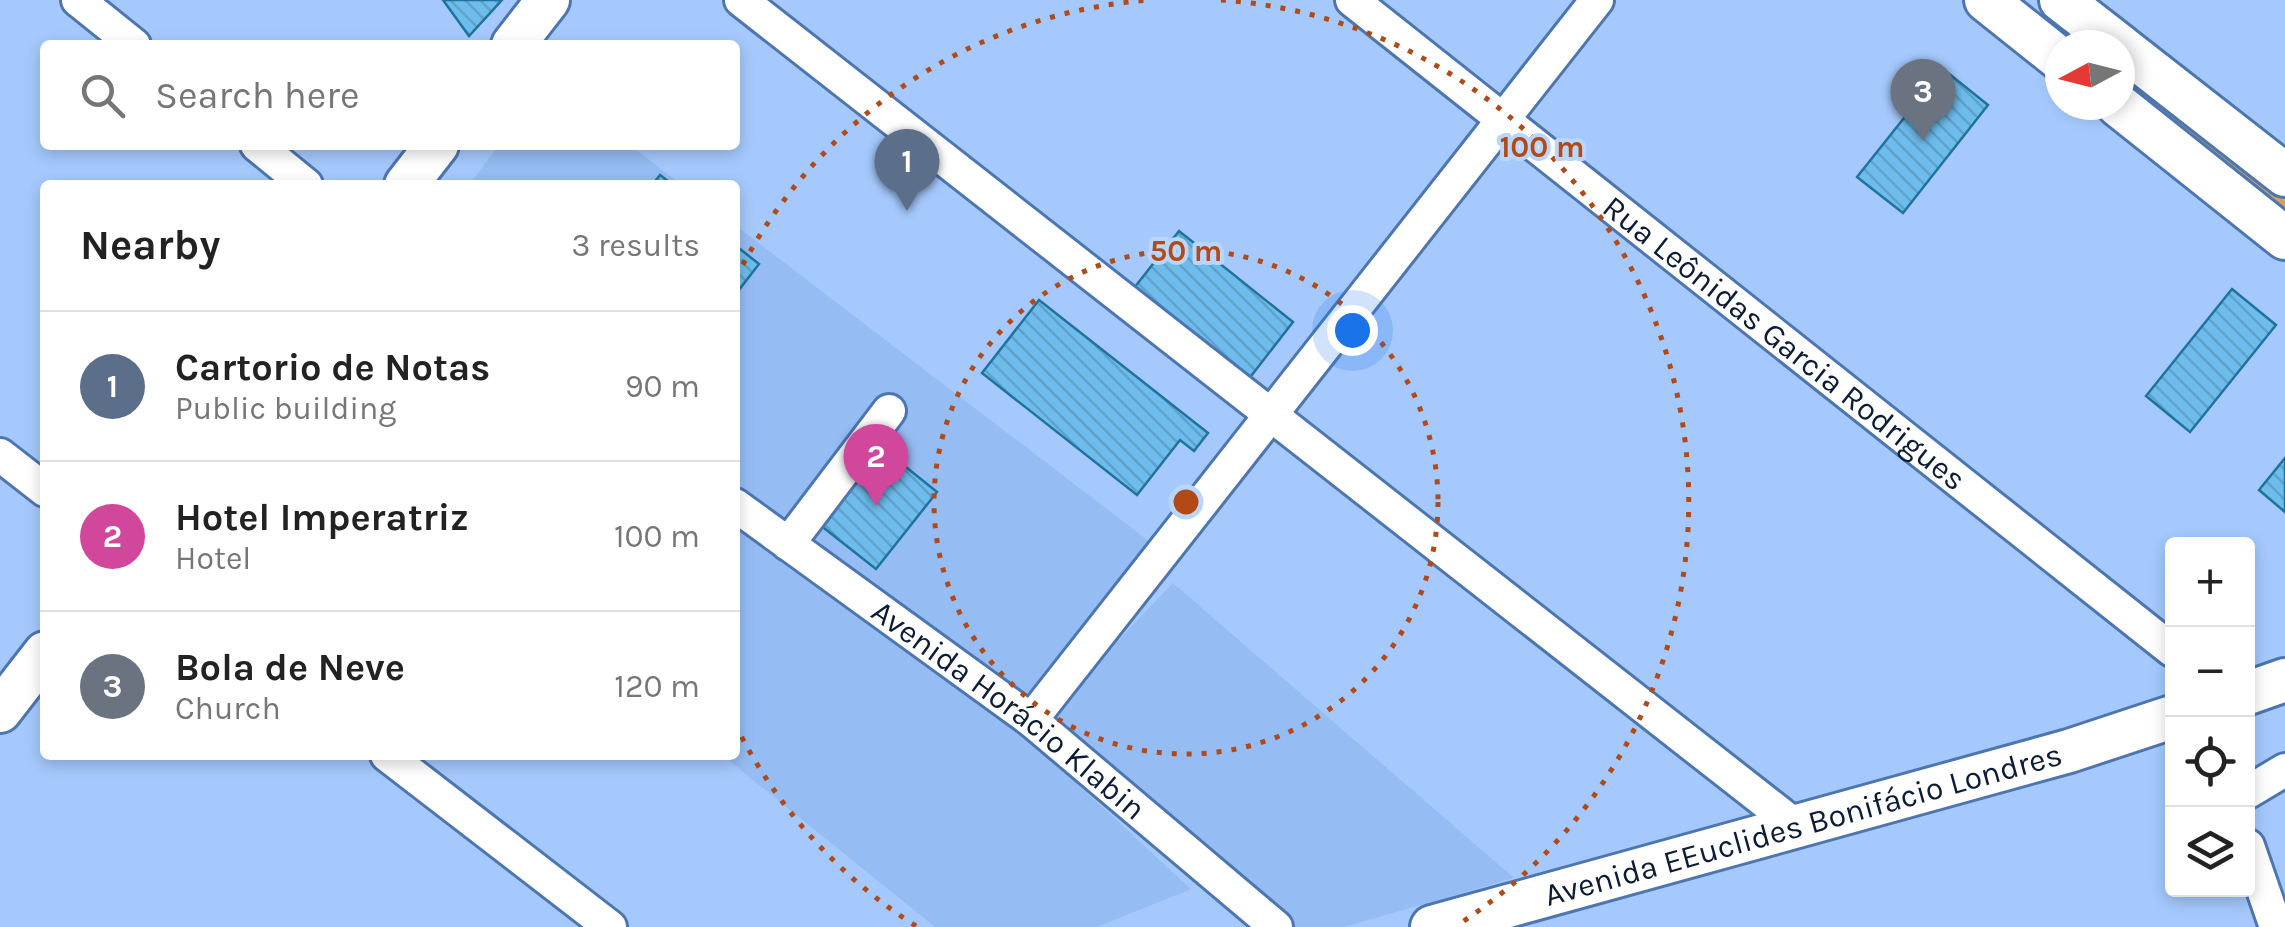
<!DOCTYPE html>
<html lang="en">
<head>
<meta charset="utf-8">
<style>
	body { margin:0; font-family:Karla,sans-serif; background:#f2f2f2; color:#222 }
	.controls { position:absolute; right:30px; bottom:30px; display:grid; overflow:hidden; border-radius:10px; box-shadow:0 5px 15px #0003 }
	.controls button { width:90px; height:90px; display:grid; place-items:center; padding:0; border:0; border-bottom:2px solid #e0e0e0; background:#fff; color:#222; font:50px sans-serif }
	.compass { position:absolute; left:2045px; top:30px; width:90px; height:90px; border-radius:50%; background:#fff; box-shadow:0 5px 15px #0003; rotate:263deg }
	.you { position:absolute; left:1352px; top:330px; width:35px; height:35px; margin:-25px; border:8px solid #fff; border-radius:50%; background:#1a73e8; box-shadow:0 0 0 15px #1a73e833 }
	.badge { display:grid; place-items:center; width:65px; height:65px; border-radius:50%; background:#0b8043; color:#fff; font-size:32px; font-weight:700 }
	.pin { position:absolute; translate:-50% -82px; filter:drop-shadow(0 2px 5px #0008) }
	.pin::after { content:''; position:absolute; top:52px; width:35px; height:30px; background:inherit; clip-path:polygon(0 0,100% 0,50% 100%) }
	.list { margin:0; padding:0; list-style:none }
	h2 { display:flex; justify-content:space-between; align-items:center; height:130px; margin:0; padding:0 40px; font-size:42px }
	h2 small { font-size:32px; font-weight:400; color:#767676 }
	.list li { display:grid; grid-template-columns:65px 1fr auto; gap:30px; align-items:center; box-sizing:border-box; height:150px; padding:0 40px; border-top:2px solid #e0e0e0 }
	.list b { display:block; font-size:38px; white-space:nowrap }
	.list p { margin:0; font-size:32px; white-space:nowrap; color:#767676 }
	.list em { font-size:32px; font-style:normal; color:#767676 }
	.icon { flex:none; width:55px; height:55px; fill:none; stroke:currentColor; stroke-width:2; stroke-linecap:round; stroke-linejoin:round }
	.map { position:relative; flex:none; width:2285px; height:927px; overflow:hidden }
	.search { position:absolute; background:#fff; box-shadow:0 5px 15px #0003; left:40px; top:40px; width:700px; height:110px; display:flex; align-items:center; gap:25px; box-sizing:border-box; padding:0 35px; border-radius:10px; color:#767676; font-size:38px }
	.panel { position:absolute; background:#fff; box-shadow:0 5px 15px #0003; left:40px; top:180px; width:700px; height:580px; border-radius:10px }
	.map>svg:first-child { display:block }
	.built { fill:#95bcf3 }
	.grass { fill:#d3a358 }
	.building { fill:url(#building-back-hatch); stroke:#20739f; stroke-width:2.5 }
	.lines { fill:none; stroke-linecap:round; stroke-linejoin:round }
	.minor-casing { stroke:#4d76b1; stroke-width:38 }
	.major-casing { stroke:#4d76b1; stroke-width:48 }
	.minor { stroke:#fff; stroke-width:32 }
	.major { stroke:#fff; stroke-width:42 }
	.ring { fill:none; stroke:#b14a16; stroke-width:5; stroke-dasharray:5 10 }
	.labels { text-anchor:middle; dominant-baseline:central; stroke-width:8; stroke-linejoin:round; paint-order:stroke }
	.street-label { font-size:32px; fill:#0c1c34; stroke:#bad6fd }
	.centre { fill:#b14a16; stroke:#bad6fd; stroke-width:5 }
	.ring-label { font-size:30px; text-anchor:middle; font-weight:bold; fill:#b14a16; stroke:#bad6fd; stroke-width:8; stroke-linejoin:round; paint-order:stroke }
</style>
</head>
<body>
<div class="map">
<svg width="2285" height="927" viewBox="0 0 2285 927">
	<defs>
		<pattern id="building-back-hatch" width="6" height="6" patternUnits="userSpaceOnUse" patternTransform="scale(2.5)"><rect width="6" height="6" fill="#6ebcec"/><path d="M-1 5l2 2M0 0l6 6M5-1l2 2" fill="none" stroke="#5ea1cb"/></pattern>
	</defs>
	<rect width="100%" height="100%" fill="#a5c9fd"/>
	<!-- built -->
	<g class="built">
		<path d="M499,145H630L682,185H469Z"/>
		<path d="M735,225L1154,545L1029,711L735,488Z"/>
		<path d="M735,520L1024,735L1191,889L1097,927H935L722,755H735Z"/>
		<path d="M1173,583L1514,878L1344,927H1291L1042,720Z"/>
	</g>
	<!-- grass -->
	<path class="grass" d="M2120,71L2285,200V214L2120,84Z"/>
	<!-- building -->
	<g class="building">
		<path d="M443,0H502L469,36Z"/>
		<path d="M1943,69L1988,105L1903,213L1857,177Z"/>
		<path d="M660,175L673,185H652Z"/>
		<path d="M1179,231L1293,322L1248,380L1134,288Z"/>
		<path d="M735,245L759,264L735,295Z"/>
		<path d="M2232,289L2276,325L2190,432L2146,396Z"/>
		<path d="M1039,300L1208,433L1194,451L1180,440L1137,495L982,373Z"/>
		<path d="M876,443L937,492L876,569L815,521Z"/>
		<path d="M2285,458V512L2259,490Z"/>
	</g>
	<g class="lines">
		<!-- minor casing -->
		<g class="minor-casing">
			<g id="minor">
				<path d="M78,0L134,45"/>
				<path d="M741,0L1796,826"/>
				<path id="s1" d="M1352,0L2172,650"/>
				<path d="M257,145L306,185"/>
				<path d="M0,455L45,490"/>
				<path id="s2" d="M735,505L1031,720L1276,927"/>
				<path d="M788,544L889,411"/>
				<path d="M1031,720L1597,0"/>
				<path d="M387,755L610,927"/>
				<path d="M2248,792L2285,770"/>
				<path d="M2248,846L2276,927"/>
			</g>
		</g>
		<!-- major casing -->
		<g class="major-casing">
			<g id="major">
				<path d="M1986,0L2060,59"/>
				<path d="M2061,0L2119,45"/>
				<path d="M513,45L548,0"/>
				<path d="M2120,46L2285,175"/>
				<path d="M2118,105L2285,238"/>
				<path d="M406,185L437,145"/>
				<path d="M2248,693L2285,680"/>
				<path d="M0,711L45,653"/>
				<path id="s3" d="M1432,927L2069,751L2172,717"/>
			</g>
		</g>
		<!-- minor -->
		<use href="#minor" class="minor"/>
		<!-- major -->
		<use href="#major" class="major"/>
	</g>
	<!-- distance rings -->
	<g class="ring">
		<circle cx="1186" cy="502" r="252"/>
		<path d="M916 926A503 503 0 0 1 736 726M736 278A503 503 0 0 1 1151 0M1221 0A503 503 0 0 1 1456 926"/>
	</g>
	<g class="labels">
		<!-- street labels -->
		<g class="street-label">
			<text stroke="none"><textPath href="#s1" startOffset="552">Rua Leônidas Garcia Rodrigues</textPath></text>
			<text stroke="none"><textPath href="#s2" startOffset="342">Avenida Horácio Klabin</textPath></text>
			<text stroke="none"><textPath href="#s3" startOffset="385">Avenida EEuclides Bonifácio Londres</textPath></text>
		</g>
	</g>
	<circle cx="1186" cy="502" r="15" class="centre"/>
	<g class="ring-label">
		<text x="1542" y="157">100 m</text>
		<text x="1186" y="261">50 m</text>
	</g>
</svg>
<div class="controls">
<button>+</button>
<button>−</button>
<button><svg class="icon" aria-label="locate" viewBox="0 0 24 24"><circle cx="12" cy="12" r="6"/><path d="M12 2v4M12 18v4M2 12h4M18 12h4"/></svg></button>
<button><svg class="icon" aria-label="layers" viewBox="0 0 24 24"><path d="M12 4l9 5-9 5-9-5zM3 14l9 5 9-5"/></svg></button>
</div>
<svg class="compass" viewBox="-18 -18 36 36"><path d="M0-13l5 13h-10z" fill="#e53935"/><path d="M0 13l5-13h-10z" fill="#767676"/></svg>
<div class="you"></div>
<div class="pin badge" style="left:907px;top:211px;background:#5c6f8a">1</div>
<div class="pin badge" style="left:876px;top:506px;background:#d1479c">2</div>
<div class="pin badge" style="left:1923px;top:141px;background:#6b7280">3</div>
<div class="search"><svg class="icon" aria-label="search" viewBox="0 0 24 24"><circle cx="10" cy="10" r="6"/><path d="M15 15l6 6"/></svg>Search here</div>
<section class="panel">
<h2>Nearby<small>3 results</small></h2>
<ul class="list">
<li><span class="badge" style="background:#5c6f8a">1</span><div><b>Cartorio de Notas</b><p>Public building</p></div><em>90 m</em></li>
<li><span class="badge" style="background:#d1479c">2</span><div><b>Hotel Imperatriz</b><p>Hotel</p></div><em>100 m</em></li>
<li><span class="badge" style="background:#6b7280">3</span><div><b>Bola de Neve</b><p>Church</p></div><em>120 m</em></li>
</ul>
</section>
</div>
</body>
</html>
